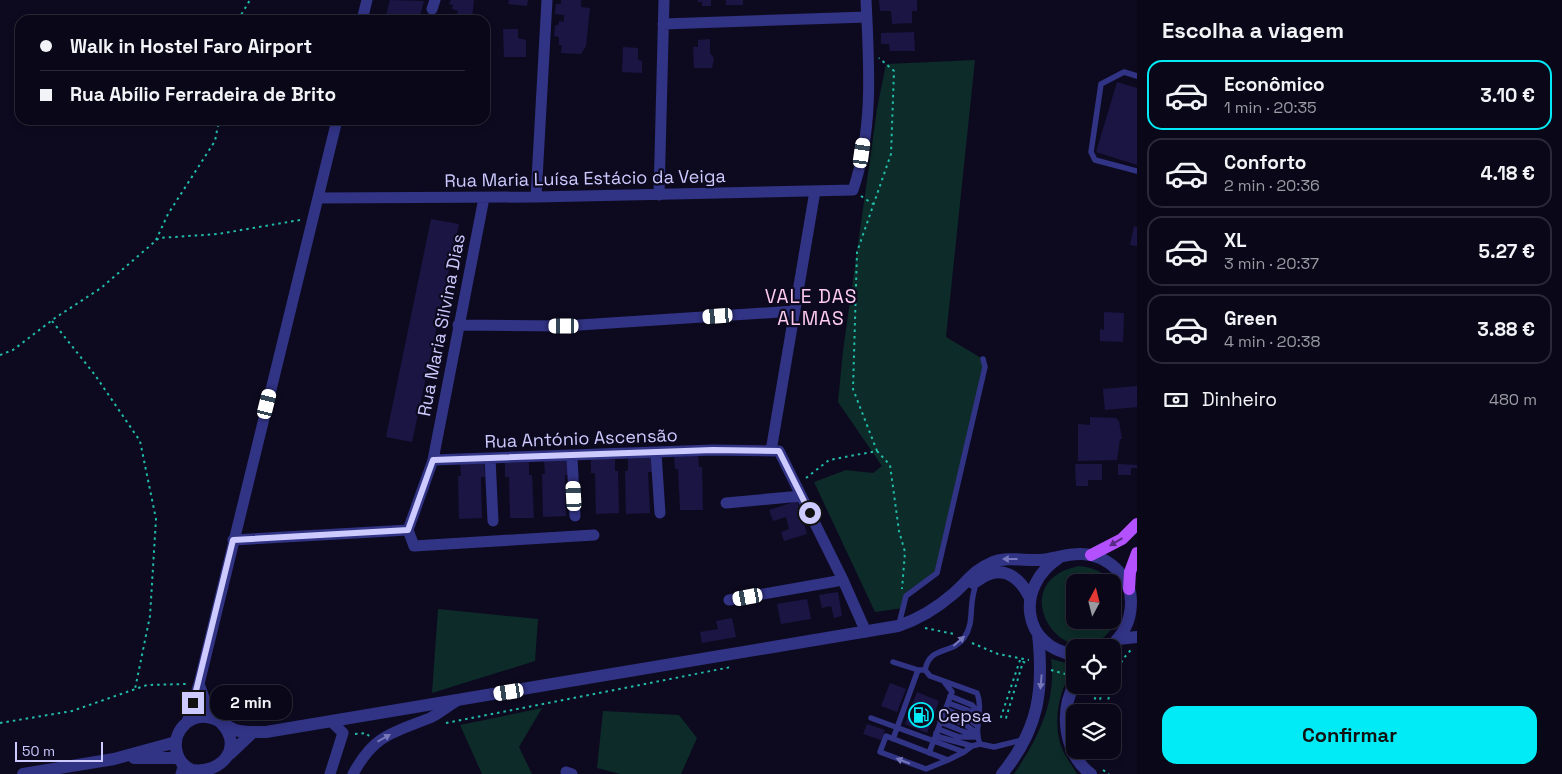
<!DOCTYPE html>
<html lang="pt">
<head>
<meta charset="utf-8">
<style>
  body { margin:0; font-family:"Space Grotesk",sans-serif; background:#181625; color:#f1f3f6; height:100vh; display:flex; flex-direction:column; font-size:19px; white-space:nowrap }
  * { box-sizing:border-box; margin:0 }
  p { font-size:16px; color:#999aa2 }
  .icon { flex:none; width:28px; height:28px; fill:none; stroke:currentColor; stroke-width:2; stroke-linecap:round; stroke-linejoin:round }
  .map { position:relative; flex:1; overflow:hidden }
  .side { display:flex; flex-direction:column; background:#0a0818; width:425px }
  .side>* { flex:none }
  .banner { position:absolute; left:15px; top:15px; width:475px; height:110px; border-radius:15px; box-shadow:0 2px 8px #0003,0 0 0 1px #2a2937; display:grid; align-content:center; height:110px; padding:0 25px; background:#0a0818 }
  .needle { width:32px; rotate:7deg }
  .tools { position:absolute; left:1066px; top:574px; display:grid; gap:10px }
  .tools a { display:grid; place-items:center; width:55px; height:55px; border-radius:10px; background:#0a0818; box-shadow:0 2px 8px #0003,0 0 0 1px #2a2937; font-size:25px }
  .scale { position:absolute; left:15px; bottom:12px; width:88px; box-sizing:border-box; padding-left:5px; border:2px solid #cdcaff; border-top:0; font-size:14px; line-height:18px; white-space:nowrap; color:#cdcaff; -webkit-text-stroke:4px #0d0a20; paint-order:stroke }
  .end { position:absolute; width:22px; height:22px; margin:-11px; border:6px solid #cdcaff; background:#111; box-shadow:0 0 0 2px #111 }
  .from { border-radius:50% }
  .bubble { position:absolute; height:35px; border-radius:15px; background:#0a0818; box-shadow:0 2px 8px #0003,0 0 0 1px #2a2937; font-size:16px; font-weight:800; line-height:35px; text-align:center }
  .car { position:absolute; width:15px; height:30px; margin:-15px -8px; border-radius:6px; box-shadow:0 0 4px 1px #0007; background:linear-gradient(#fff 24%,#345 0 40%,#fff 0 76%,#345 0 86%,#fff 0) }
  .banner b { display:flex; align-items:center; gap:18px; height:48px; font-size:19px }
  .banner b+b { border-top:1px solid #2a2937 }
  .banner i { width:12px; height:12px; background:#f1f3f6 }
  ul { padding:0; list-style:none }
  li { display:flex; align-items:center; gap:15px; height:70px; margin:0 10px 8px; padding:0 15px; border:2px solid #2a2937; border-radius:15px }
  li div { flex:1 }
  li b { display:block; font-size:19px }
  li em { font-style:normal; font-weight:800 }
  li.active { border-color:#00ebf5 }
  li>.icon { width:45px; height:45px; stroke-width:1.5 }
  h2 { padding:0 25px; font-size:22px; line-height:60px }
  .pay { display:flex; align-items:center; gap:12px; height:55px; padding:0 25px; font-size:19px }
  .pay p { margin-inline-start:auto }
  .cta { display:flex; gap:10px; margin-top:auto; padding:10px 25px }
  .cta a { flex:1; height:58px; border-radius:15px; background:#00ebf5; color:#111; font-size:20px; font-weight:800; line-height:58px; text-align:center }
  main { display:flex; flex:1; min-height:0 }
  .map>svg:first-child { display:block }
  .green { fill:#0d2b28 }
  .building { fill:#1b1543 }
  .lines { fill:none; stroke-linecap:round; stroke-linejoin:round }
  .path { stroke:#21bca9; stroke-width:2; stroke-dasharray:2.5 4; stroke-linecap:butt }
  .service { stroke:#313384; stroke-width:5.5 }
  .minor { stroke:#313384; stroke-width:11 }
  .tertiary { stroke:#313384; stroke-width:12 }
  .primary { stroke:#b351ff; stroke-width:12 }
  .oneway { fill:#582a84 }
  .oneway2 { fill:#77b }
  .route { stroke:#cdcaff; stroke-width:6 }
  .labels { text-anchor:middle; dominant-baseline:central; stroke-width:4.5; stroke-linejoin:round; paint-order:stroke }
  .street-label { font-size:18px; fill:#cdcaff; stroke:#0d0a20 }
  .poi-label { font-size:18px; fill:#cdcaff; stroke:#0d0a20; text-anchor:start }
  .neighbourhood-label { font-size:19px; letter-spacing:1px; fill:#ffccf0; stroke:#0d0a20 }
</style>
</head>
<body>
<main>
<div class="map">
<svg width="1137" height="774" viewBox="0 0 1137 774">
  <rect width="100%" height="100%" fill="#0d0a20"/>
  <path class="green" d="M975 60 946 337 983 359 985 367 937 573 906 596 903 608 875 612 814 482 846 470 873 473 882 466 838 402 843 351 877 109 886 64Z
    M1079 566C1093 568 1103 571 1112 582H1075V620H1112L1113 583C1121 597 1123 613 1113 627 1070 687 997 583 1079 566Z
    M438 609 538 619 535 661 432 693Z
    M1051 659 1074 665C1059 692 1051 722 1063 751 1067 759 1073 766 1077 774H1014C1037 740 1057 702 1051 659Z
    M542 708 519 747 532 774H482L460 725Z
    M603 711 679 715 697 738 681 774H620L597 768Z"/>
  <path class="building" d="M390 0 424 1 419 20H394V17L386 15Z
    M451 0H474L472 19 457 14 458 11 452 9 453 5 449 4Z
    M509 0H528L527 6 508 4Z
    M561 0H581V7L590 8 586 46 581 54 561 53 562 45H559V37L554 36 555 26 559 24V21L564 22V15L555 14 556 4H561Z
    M698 0H711V6H702V2H698Z
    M726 0H743V5H726Z
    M879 0H917V11H912V23L892 24 891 11H880Z
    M503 29H518V38L526 40V57H504Z
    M914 32 915 51H890L889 44H881V33Z
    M710 39V53L714 58 712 68H694L693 47H698V40Z
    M623 47 638 48V60L642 61V73L622 72Z
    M1117 82 1137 88V165L1096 152Z
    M431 219 459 224 412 442 386 437Z
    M1134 226 1137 227V246L1130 245Z
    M1104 312 1124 313 1123 342 1100 341V329L1104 330Z
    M1137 386V407L1105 410 1103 389Z
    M1090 417 1116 418 1119 421 1122 439H1120L1117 460 1078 461V424L1090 425Z
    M698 454 699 467H702L703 510H680L678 469H675L674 455Z
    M652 457V472H648L650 513 626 514 625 471H628V458Z
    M615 458V471H618L619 513 596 514 595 473H591V459Z
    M569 460V475H565L566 516 543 517 542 474H545L544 461Z
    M484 462 485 477H481L482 518 459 519 458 476H461L460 463Z
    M529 462V475H532L534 518H510L509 477H505V463Z
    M1075 464H1102V480H1088V486H1076Z
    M1118 464 1137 465V468H1131V475H1118Z
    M797 501 807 534 784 541 781 532 789 529 786 517 773 521 769 510Z
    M838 592 842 616 834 618 831 606 822 608 819 595Z
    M807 599 811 619 781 624 777 604Z
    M732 618 736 637 702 643 700 632 718 629 716 621Z
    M890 683 906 689 897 712 881 706Z
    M917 692 939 701 927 733 905 724Z
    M867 724 885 730 881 740 863 734Z"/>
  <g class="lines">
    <path class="path" d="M238 20 250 0
      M861 196 873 204
      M156 240 168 214 215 141 219 120
      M52 321 95 375 140 441 156 519 150 616 135 689
      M0 355 13 350 55 318 101 288 159 238 218 234 300 220
      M877 451 890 465 899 531 905 552 902 589
      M806 478 829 460 877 451 853 389 857 252 891 154 894 71 879 58
      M925 628 954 634
      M972 643 998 654 1029 660
      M1020 660 1001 717 1006 718 1023 662 1027 663
      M1051 670 1065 674
      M1091 712 1099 685
      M1096 712 1104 687 1112 688
      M1105 712C1111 691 1114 666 1131 650
      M0 723 72 711 147 685 186 684
      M446 723 731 667
      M355 734 366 733 369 736
      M1096 750 1098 762
      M1103 770 1109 774"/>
    <path class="service" d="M1137 76 1124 72 1101 84 1091 152 1095 160 1137 171
      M899 624 906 596 937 573 985 367 983 359
      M893 662 918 670H925L930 676 977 693C984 709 973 728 980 744L994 747 1022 740
      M925 670C930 645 952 655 964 638 976 621 967 604 977 582
      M950 696 972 705 979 713
      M948 703 970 711 978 720
      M945 709 967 718 978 726
      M943 716 964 724 977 733
      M871 718 964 752 972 746 980 744
      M940 722 975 736
      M938 729 959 737H977
      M936 733 939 737 972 746
      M893 739 918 670
      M929 753 952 692 945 683
      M948 760 926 769 880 752 886 736 948 760 964 752"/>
    <path class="minor" d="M432 9 435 0
      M362 20 367 0
      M663 24 867 17
      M659 195 664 0
      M536 197 547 0
      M318 198 536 197 853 190C874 129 869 64 866 0
      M458 325 564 326 795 311
      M771 451 815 191
      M656 453 660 513
      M572 457 575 516
      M490 458 493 521
      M433 460 484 198
      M726 503 801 496
      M408 530 414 546 594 535
      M233 540 408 530 433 460 713 450 779 451 843 580 866 632
      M729 600 843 580
      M199 684 211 717
      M187 722 199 684 337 120
      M566 772 572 774
      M181 774 184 764
      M330 774 343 733 331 721
      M353 774C374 735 392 733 430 718 439 714 448 706 457 701"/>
    <path class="tertiary" d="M1059 558C1015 586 1021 647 1075 655
      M973 583C978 581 982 577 987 575 1007 566 1022 581 1030 598
      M1118 639 1137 637
      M1075 683C1059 712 1064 754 1091 774
      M221 723C244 746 223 774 192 770 185 767 179 761 177 753 171 732 190 712 211 718 220 720 227 727 235 730 244 733 256 732 266 732L898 626C919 619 937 608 953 594 966 583 975 569 991 563 1007 556 1024 561 1040 560 1054 559 1068 553 1082 554 1107 555 1131 576 1131 602 1131 622 1123 635 1109 648
      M230 754 253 732
      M134 758H179
      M23 774 114 759 176 742
      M1002 774C1039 729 1044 690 1038 634"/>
    <path class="primary" d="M1091 555 1122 539 1137 524
      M1129 589 1130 572 1137 553"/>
  </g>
  <defs><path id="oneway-solid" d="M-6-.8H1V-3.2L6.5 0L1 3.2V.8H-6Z" transform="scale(1.25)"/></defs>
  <use class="oneway" href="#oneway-solid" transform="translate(1116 542) rotate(149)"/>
  <g class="oneway2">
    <use href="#oneway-solid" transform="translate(1010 559) rotate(-180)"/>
    <use href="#oneway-solid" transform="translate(959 641) rotate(-41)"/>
    <use href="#oneway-solid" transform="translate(1041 682) rotate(95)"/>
    <use href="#oneway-solid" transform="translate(384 738) rotate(-29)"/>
    <use href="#oneway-solid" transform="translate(903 761) rotate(-159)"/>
  </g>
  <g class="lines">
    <path class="route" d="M193 703 233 540 408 530 433 460 713 450 779 451 810 513"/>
  </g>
  <defs>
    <symbol id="fuel-ring" viewBox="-11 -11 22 22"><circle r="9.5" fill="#0d0a20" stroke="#00ebf5" stroke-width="1.5"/><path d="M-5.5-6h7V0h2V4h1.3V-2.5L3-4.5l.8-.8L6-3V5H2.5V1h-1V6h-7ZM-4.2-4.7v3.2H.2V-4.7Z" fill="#00ebf5"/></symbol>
  </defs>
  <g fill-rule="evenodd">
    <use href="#fuel-ring" x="907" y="701" width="28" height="28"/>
  </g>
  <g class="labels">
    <g class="street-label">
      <text transform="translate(585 178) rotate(-1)">Rua Maria Luísa Estácio da Veiga</text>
      <text transform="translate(441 325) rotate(-79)">Rua Maria Silvina Dias</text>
      <text transform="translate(581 438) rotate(-2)">Rua António Ascensão</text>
    </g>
    <g class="poi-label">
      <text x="938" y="715">Cepsa</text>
    </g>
    <g class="neighbourhood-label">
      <text x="811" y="296">VALE DAS<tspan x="811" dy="22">ALMAS</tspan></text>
    </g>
  </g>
</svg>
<div class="tools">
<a><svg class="needle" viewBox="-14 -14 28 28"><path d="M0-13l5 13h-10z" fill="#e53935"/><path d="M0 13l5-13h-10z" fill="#999aa2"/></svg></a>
<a><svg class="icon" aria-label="locate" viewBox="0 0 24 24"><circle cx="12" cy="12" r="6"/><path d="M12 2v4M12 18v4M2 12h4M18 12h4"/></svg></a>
<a><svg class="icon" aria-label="layers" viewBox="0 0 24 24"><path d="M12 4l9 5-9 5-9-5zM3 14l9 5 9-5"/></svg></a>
</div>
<div class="scale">50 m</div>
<i class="end from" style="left:810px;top:513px"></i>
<i class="end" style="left:193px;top:703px"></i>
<div class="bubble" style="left:210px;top:685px;width:82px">2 min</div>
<i class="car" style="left:862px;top:153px;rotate:8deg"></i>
<i class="car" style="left:718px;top:316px;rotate:266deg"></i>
<i class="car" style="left:564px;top:326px;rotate:270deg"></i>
<i class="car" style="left:267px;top:404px;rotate:14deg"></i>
<i class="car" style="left:574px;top:496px;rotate:357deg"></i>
<i class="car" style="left:748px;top:597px;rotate:260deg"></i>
<i class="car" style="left:509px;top:692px;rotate:261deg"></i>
<div class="banner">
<b><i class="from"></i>Walk in Hostel Faro Airport</b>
<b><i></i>Rua Abílio Ferradeira de Brito</b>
</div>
</div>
<section class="side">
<h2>Escolha a viagem</h2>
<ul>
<li class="active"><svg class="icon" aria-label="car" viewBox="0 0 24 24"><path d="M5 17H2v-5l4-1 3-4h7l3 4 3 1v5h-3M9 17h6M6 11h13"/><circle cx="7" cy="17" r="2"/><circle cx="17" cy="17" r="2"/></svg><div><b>Econômico</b><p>1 min · 20:35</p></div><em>3.10 €</em></li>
<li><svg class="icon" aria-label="car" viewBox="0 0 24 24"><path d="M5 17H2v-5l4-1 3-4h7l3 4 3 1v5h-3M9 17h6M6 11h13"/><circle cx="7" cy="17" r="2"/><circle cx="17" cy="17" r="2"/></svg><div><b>Conforto</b><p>2 min · 20:36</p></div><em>4.18 €</em></li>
<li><svg class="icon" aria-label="car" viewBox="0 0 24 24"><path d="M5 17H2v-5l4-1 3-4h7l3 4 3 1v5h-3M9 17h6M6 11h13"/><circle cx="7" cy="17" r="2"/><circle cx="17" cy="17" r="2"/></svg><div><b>XL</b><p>3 min · 20:37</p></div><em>5.27 €</em></li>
<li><svg class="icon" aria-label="car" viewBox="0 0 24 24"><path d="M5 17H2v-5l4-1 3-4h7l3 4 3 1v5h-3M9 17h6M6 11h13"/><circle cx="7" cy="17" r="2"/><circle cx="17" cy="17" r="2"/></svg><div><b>Green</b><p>4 min · 20:38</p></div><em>3.88 €</em></li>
</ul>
<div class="pay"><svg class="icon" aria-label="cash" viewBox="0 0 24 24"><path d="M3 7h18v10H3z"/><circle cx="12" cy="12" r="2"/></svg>Dinheiro<p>480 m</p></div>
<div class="cta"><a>Confirmar</a></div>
</section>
</main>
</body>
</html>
